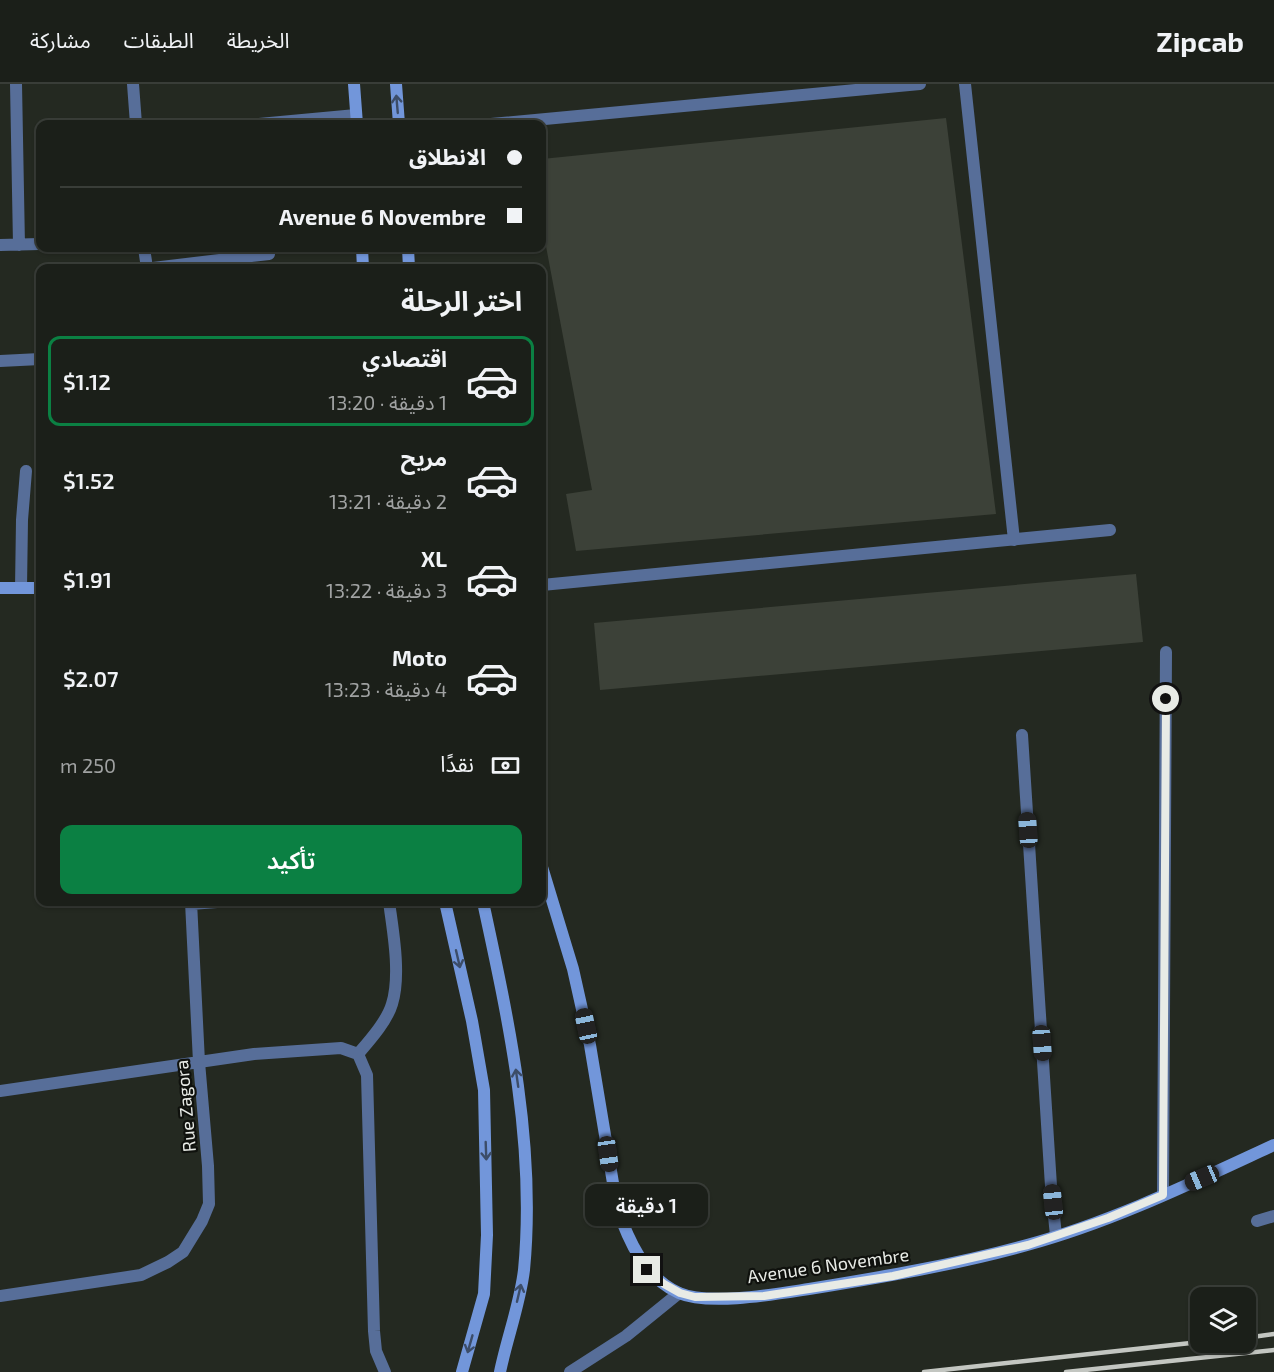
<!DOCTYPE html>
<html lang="ar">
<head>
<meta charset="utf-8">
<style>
  body { margin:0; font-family:"Exo 2","Noto Sans Arabic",sans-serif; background:#242722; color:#f1f3f6; direction:rtl; height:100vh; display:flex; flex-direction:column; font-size:22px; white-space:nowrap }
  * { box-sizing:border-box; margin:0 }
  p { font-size:20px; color:#a0a2a2 }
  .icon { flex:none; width:33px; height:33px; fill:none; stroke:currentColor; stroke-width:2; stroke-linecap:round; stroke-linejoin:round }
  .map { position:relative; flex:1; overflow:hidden; direction:ltr }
  .sheet { position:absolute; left:36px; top:180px; width:510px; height:642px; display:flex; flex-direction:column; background:#1b1f19; border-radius:12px; box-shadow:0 2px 4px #0004,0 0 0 2px #393d38; direction:rtl }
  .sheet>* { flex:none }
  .guide { position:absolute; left:36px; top:36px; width:510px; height:132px; border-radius:12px; box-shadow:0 2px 4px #0004,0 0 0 2px #393d38; direction:rtl; display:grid; align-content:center; height:132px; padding:0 24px; background:#1b1f19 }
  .fabs { position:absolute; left:1190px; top:1203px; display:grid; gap:12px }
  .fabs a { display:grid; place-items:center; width:66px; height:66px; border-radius:12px; background:#1b1f19; box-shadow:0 2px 4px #0004,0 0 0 2px #393d38; font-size:30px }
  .end { position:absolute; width:27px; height:27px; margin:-14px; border:8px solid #e8ebe6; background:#111; box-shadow:0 0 0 3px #111 }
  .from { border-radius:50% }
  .bubble { position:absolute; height:42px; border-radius:12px; background:#1b1f19; box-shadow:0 2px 4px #0004,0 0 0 2px #393d38; font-size:20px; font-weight:600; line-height:42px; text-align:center; direction:rtl }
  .car { position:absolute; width:18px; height:36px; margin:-18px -9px; border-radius:8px; box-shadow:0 0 4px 2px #0007; background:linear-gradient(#222 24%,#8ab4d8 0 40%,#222 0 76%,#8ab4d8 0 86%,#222 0) }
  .guide b { display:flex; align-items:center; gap:21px; height:57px; font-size:22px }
  .guide b+b { border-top:2px solid #393d38 }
  .guide i { width:15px; height:15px; background:#f1f3f6 }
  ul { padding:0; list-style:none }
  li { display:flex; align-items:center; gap:18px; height:90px; margin:0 12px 9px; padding:0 12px; border:3px solid transparent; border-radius:12px }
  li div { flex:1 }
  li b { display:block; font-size:22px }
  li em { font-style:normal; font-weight:600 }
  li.current { border-color:#0b8043 }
  li>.icon { width:54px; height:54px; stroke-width:1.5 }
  h2 { padding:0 24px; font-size:27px; line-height:72px }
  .pay { display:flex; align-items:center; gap:15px; height:66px; padding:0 24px; font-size:22px }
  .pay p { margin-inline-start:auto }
  .cta { display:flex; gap:12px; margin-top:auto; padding:12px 24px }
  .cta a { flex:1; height:69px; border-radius:12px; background:#0b8043; color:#fff; font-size:24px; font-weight:600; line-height:69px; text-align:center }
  header { display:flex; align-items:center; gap:36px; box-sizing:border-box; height:84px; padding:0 30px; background:#1b1f19; border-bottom:2px solid #393d38 }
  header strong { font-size:28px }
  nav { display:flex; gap:33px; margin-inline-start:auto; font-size:21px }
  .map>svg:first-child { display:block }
  .building { fill:#3c4138 }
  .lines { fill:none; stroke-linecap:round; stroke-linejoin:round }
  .lane { stroke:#576e99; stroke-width:12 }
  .street { stroke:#576e99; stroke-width:12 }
  .secondary { stroke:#7296da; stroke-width:12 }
  .rail { stroke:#c3c6c1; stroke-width:4.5 }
  .oneway { stroke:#3c4d69 }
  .route { stroke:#e8ebe6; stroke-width:8 }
  .labels { text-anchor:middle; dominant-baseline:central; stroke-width:4.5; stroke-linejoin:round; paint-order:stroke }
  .street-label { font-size:18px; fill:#e8ebe6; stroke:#0f110d }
</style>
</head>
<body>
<header>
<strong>Zipcab</strong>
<nav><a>الخريطة</a><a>الطبقات</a><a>مشاركة</a></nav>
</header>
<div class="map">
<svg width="1274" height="1288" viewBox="0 0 1274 1288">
  <rect width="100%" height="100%" fill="#242921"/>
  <path class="building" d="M946 34 996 430 576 467 566 410 592 406 542 141V75Z
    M1136 490 1143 558 600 606 594 539Z"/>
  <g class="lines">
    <path class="lane" d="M965 0 1014 456
      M491 40 920 0
      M542 501 1110 446
      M1022 651 1051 1102 1056 1152
      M1163 1111 1166 568"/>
    <path class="street" d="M16 0 19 161
      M133 0 136 40
      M259 40 356 31
      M0 161 40 160
      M144 164 147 184
      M153 184 269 170
      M0 277 40 275
      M21 504 22 436 26 387
      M191 820 217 818
      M358 970C370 956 387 937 392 920 401 891 393 847 389 818
      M0 1007 254 970 341 964 358 970 367 991 374 1247 376 1267 385 1288
      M1257 1137 1274 1132
      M0 1212 141 1191 168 1178 183 1168 202 1137 209 1120 208 1082 199 978 191 818
      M570 1288 626 1252 679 1209"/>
    <path class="secondary" d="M354 0 357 40
      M396 0 399 40
      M362 164 363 184
      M408 164 409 184
      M0 504H40
      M542 783 573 885 590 961 617 1123C628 1156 645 1194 679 1209 709 1222 776 1210 809 1205 882 1193 955 1181 1027 1161 1112 1138 1194 1098 1274 1061
      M445 818 472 937 484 1006 487 1151 484 1210 462 1288
      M483 818C509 938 536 1062 524 1186 520 1220 507 1254 500 1288"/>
    <path class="rail" d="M1245 1254 1274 1250
      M924 1288 1200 1258
      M1066 1288 1274 1266"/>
  </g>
  <defs><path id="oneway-shaft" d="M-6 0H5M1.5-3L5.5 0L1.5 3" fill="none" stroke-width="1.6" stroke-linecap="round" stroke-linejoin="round" transform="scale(1.5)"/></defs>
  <g class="oneway">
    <use href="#oneway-shaft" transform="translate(397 20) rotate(-95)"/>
    <use href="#oneway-shaft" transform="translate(458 875) rotate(77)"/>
    <use href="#oneway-shaft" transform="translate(517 994) rotate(-98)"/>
    <use href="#oneway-shaft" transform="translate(486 1067) rotate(88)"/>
    <use href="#oneway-shaft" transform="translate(519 1209) rotate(-77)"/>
    <use href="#oneway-shaft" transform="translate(470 1260) rotate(106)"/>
  </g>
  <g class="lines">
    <path class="route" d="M647 1186 664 1200 680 1209 695 1213 764 1212 893 1192 1028 1161 1108 1134 1163 1111 1166 615"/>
  </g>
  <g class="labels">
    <g class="street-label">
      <text transform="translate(185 1022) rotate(-95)">Rue Zagora</text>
      <text transform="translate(828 1181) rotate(-8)">Avenue 6 Novembre</text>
    </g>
  </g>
</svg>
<div class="fabs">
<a><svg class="icon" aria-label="layers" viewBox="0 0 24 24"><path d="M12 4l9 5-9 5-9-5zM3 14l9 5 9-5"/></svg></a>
</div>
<i class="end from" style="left:1166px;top:615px"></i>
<i class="end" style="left:647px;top:1186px"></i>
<div class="bubble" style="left:585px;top:1100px;width:123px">1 دقيقة</div>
<i class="car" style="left:1028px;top:746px;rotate:356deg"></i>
<i class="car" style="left:586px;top:942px;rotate:348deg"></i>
<i class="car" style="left:1042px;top:959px;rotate:176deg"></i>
<i class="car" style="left:608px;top:1070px;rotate:172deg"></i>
<i class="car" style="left:1202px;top:1094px;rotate:247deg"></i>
<i class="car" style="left:1053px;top:1118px;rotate:354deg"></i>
<div class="guide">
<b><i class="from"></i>الانطلاق</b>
<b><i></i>Avenue 6 Novembre</b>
</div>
<section class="sheet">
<h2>اختر الرحلة</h2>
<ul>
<li class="current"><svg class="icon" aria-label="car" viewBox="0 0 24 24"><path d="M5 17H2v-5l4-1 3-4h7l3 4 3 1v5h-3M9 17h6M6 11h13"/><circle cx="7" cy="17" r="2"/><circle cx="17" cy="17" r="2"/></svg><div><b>اقتصادي</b><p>1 دقيقة · 13:20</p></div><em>$1.12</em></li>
<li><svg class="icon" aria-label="car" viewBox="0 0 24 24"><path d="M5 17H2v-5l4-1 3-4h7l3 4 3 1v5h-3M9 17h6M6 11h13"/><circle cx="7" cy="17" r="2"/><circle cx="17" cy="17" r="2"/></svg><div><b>مريح</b><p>2 دقيقة · 13:21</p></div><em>$1.52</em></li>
<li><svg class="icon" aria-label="car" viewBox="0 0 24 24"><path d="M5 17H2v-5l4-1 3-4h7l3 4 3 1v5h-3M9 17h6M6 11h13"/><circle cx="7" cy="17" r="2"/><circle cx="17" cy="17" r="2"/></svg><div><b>XL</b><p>3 دقيقة · 13:22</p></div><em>$1.91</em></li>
<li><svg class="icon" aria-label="car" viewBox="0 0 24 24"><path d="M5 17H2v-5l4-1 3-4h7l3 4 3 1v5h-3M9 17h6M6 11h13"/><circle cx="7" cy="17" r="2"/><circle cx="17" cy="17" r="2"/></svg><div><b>Moto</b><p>4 دقيقة · 13:23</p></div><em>$2.07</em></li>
</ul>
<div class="pay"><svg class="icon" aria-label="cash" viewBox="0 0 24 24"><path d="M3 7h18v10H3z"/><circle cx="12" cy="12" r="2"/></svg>نقدًا<p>250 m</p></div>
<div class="cta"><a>تأكيد</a></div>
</section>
</div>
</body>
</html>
